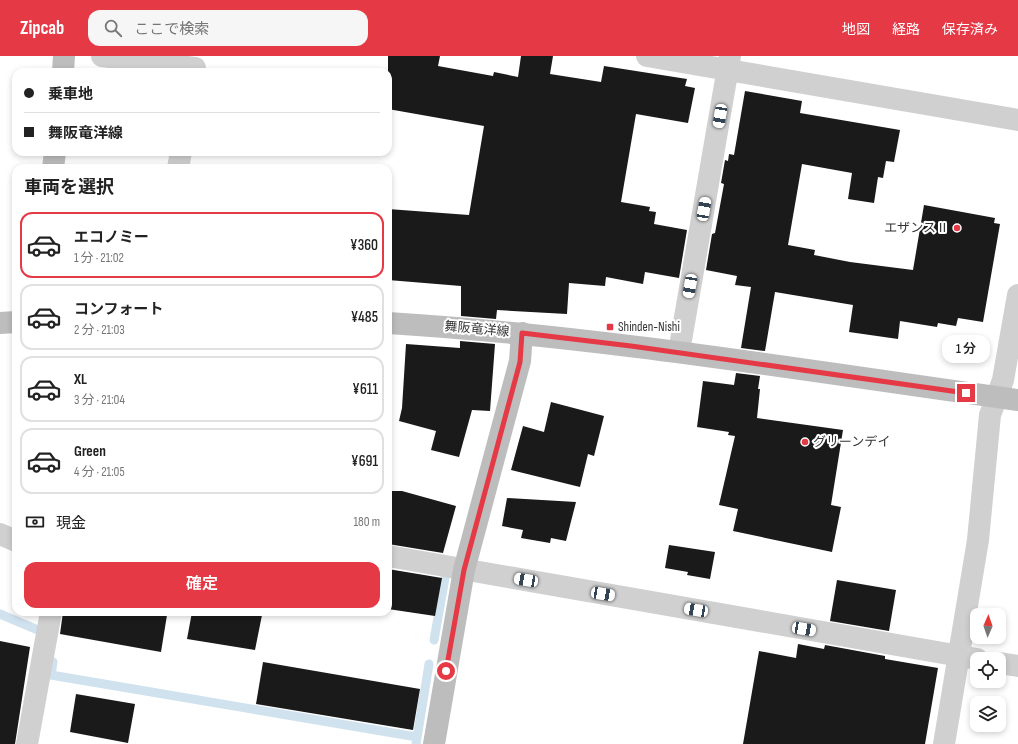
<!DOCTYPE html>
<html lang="ja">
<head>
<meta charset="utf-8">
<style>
  body { margin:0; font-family:"Sofia Sans Condensed","Noto Sans JP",sans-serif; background:#f6f6f6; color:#222; height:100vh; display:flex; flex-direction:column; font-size:15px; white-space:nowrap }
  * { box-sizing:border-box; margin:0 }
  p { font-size:13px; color:#767676 }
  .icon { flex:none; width:22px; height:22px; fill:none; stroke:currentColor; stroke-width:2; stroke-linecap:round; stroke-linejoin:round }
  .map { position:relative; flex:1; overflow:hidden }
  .side { position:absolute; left:12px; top:108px; width:380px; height:452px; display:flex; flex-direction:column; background:#fff; border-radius:12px; box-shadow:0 2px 6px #0003 }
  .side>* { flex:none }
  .banner { position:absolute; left:12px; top:12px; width:380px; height:88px; border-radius:12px; box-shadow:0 2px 6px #0003; display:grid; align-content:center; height:88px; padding:0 12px; background:#fff }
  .needle { width:26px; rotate:2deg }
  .buttons { position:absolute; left:970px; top:552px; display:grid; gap:8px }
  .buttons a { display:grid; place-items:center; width:36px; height:36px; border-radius:8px; background:#fff; box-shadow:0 2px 6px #0003; font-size:20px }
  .end { position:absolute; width:18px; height:18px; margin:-9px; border:5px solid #e63946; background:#fff; box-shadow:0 0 0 2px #fff }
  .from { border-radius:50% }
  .bubble { position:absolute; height:28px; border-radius:12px; background:#fff; box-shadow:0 2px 6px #0003; font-size:13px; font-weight:600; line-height:28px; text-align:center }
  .car { position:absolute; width:12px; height:24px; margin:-12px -6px; border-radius:5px; box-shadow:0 0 3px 1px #0007; background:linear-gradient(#fff 24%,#345 0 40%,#fff 0 76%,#345 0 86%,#fff 0) }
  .banner b { display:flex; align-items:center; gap:14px; height:38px; font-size:15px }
  .banner b+b { border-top:1px solid #e0e0e0 }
  .banner i { width:10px; height:10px; background:#222 }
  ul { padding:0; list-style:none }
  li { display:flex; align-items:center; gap:12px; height:66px; margin:0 8px 6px; padding:0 4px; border:2px solid #e0e0e0; border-radius:12px }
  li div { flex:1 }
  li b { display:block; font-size:15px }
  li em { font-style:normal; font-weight:600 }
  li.on { border-color:#e63946 }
  li>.icon { width:36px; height:36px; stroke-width:1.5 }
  h2 { padding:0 12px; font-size:18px; line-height:48px }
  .pay { display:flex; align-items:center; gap:10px; height:44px; padding:0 12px; font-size:15px }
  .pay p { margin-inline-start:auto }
  .primary-button { display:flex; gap:8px; margin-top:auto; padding:8px 12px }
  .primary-button a { flex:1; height:46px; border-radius:12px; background:#e63946; color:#fff; font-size:16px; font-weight:600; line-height:46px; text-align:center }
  header { display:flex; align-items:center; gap:24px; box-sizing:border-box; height:56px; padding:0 20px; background:#e63946; color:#fff }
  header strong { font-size:19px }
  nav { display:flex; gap:22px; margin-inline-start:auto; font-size:14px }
  .search { width:280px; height:36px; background:#f6f6f6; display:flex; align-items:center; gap:10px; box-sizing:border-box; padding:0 14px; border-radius:12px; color:#767676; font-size:15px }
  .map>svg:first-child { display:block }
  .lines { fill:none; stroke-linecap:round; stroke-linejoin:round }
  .stream { stroke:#cfe2ee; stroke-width:9 }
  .building { fill:#1a1a1a }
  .street { stroke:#d0d0d0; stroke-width:22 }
  .secondary { stroke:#bdbdbd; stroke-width:22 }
  .route { stroke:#e63946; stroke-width:5 }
  .poi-dot { fill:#e63946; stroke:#fff; stroke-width:1.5 }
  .labels { text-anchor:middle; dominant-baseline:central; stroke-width:4; stroke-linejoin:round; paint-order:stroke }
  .poi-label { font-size:13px; fill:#333; stroke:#fff; text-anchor:start }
  .street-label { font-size:13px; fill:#333; stroke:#fff }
</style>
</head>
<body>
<header>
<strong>Zipcab</strong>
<div class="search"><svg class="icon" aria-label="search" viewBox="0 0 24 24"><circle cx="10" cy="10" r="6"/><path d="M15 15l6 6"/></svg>ここで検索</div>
<nav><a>地図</a><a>経路</a><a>保存済み</a></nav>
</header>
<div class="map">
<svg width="1018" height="688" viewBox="0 0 1018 688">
  <rect width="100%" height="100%" fill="#fff"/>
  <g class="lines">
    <path class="stream" d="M0 558 38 574
      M434 584 445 522
      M53 606 51 619 417 681
      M416 688 429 608"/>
  </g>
  <path class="building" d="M388 0H440L438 10 493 20 494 16 518 21 521 0H553L550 18 601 26 604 10 687 23 685 30 695 32 688 67 636 58 621 146 650 151 649 155 656 156 654 168 687 174 679 222 645 216 643 228 606 221 605 230 569 227 567 258 497 254 496 263 461 260V230L388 224V153L469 159 484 70 388 53Z
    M745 35 802 45 800 57 900 74 894 106 886 105 883 122 878 121 874 147 848 143 852 117 802 108 788 189 815 194 814 199 850 206 913 214 924 149 995 162 994 167 1000 168 983 266 958 262 956 270 938 267 937 271 900 265 898 283 849 276 853 249 775 236 765 295 741 292 751 231 735 229 737 220 706 214 712 178 715 177 724 128 721 127 725 104 728 105 729 98 734 99Z
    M460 285 495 288 490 355 472 354 459 401 431 394 436 375 399 365 402 352 406 288 460 292Z
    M736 317 760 320 758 333H760L757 362 843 374 831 449 841 451 832 496 733 475 738 453 719 449 735 380 728 379 729 376 697 371 703 325 734 329Z
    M551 346 604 360 594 400 588 398 580 431 511 414 523 370 544 376Z
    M388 435H402L456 450 443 497 388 488Z
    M507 442 576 446 566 485 551 482 550 487 521 482 523 474 502 470Z
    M669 489 715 496 710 523 687 519 688 516 665 512Z
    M388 513 442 522 435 560 388 553Z
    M837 524 896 534 889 575 830 565Z
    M63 556H151L167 559 161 596 60 578Z
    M192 556H247L262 559 255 594 187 583Z
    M0 585 30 591 15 688H0Z
    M798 588 824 593 825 589 885 600V603L938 612 925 688H743L759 595 796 602Z
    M263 606 420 633 413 674 256 648Z
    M76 638 135 648 128 687 70 676Z"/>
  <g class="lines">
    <path class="street" d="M102 0 195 12
      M647 0 1018 64
      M178 112 181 96
      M679 296 730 0
      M0 478 16 485
      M388 500 977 603
      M999 607 1018 610
      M27 688 51 556
      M944 688 978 484 990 359 1003 324 1018 239"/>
    <path class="secondary" d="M63 16 64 0
      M53 112 55 96
      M0 267 16 266
      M388 267C599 280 808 315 1018 344
      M434 688 464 514 520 305 522 277"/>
  </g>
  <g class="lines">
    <path class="route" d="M446 615 464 514 520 306 522 277 631 290 966 337"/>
  </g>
  <g class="poi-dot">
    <circle cx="957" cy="172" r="4"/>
    <rect x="606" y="267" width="8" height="8" rx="2"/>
    <circle cx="805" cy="386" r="4"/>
  </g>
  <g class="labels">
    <g class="poi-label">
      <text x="949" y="172" text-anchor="end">エザンスⅡ</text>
      <text x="618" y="271">Shinden-Nishi</text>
      <text x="813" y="386">グリーンデイ</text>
    </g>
    <g class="street-label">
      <text transform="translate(477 273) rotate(5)">舞阪竜洋線</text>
    </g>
  </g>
</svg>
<div class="buttons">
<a><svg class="needle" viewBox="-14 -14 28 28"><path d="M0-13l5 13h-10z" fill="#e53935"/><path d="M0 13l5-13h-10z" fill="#767676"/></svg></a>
<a><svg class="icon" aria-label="locate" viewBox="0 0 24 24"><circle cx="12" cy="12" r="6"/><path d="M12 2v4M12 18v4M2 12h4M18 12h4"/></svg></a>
<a><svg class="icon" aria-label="layers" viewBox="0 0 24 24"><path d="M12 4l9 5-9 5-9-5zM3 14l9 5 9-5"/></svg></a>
</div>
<i class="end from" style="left:446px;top:615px"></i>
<i class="end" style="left:966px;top:337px"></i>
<div class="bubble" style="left:942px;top:279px;width:48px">1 分</div>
<i class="car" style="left:720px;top:60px;rotate:190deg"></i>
<i class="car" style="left:704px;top:153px;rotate:10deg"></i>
<i class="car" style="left:690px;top:230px;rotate:190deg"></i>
<i class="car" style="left:526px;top:524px;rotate:280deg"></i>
<i class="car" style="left:603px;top:538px;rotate:100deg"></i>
<i class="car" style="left:696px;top:554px;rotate:280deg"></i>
<i class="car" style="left:804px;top:573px;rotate:100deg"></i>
<div class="banner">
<b><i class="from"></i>乗車地</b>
<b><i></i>舞阪竜洋線</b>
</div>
<section class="side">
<h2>車両を選択</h2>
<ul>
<li class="on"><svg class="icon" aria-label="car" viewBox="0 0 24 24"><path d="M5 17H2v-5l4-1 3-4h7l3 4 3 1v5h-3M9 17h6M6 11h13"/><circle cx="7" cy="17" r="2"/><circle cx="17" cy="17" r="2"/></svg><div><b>エコノミー</b><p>1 分 · 21:02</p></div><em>¥360</em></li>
<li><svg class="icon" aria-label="car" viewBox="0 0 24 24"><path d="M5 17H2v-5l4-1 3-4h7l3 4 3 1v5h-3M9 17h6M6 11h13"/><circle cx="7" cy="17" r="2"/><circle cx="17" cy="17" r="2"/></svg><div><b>コンフォート</b><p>2 分 · 21:03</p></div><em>¥485</em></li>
<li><svg class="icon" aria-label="car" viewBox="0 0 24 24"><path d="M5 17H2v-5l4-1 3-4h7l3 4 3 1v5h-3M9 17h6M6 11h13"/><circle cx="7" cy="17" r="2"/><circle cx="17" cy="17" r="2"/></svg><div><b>XL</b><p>3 分 · 21:04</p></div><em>¥611</em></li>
<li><svg class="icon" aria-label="car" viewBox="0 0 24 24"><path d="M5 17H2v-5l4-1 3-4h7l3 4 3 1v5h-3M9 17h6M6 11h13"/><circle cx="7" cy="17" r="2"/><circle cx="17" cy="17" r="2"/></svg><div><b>Green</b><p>4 分 · 21:05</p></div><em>¥691</em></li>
</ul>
<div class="pay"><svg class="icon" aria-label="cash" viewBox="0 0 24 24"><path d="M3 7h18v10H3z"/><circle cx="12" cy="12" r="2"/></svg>現金<p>180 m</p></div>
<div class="primary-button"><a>確定</a></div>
</section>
</div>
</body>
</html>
